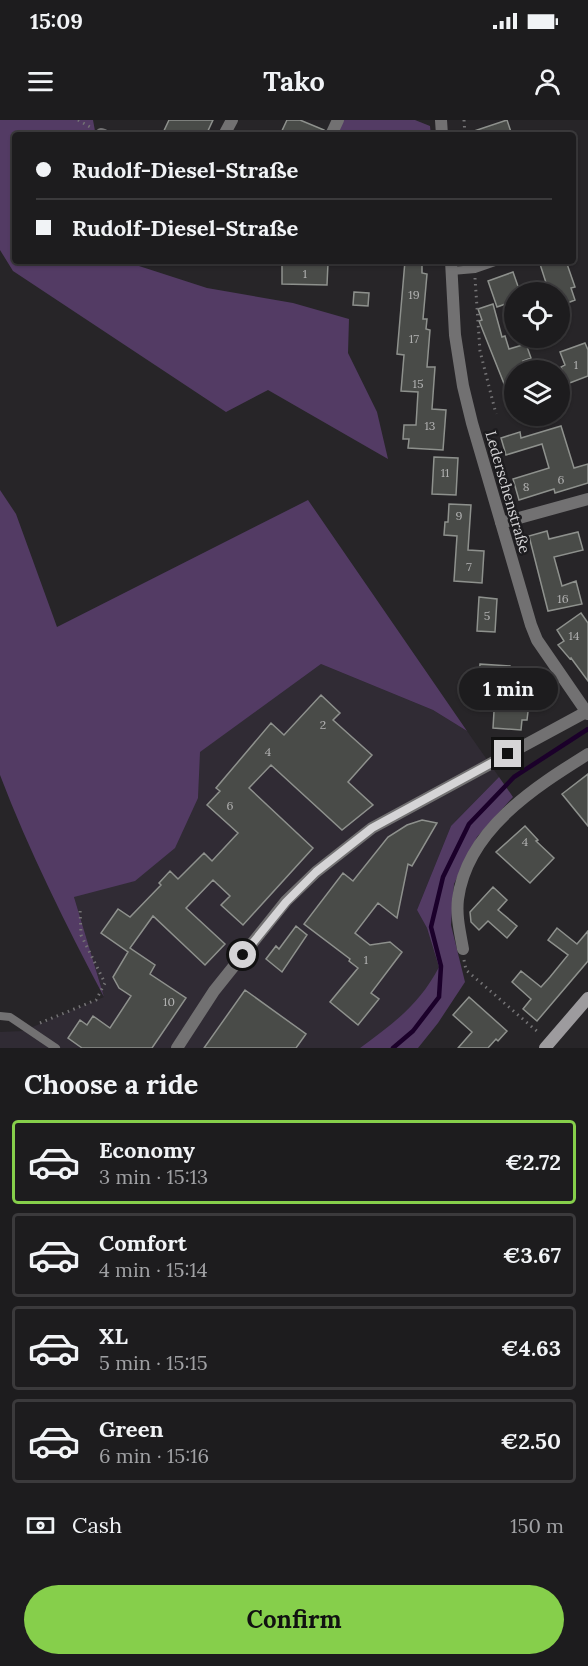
<!DOCTYPE html>
<html lang="en">
<head>
<meta charset="utf-8">
<style>
  body { margin:0; font-family:Lora,serif; background:#2a292b; color:#f1f3f6; height:100vh; display:flex; flex-direction:column; font-size:22px; white-space:nowrap }
  * { box-sizing:border-box; margin:0 }
  p { font-size:20px; color:#a0a1a4 }
  .icon { flex:none; width:33px; height:33px; fill:none; stroke:currentColor; stroke-width:2; stroke-linecap:round; stroke-linejoin:round }
  .map { position:relative; height:928px; overflow:hidden }
  .details { display:flex; flex-direction:column; background:#1d1c1e; flex:1 }
  .details>* { flex:none }
  .top-card { position:absolute; left:12px; top:12px; width:564px; height:132px; border-radius:6px; box-shadow:0 2px 4px #0004,0 0 0 2px #3b3a3c; display:grid; align-content:center; height:132px; padding:0 24px; background:#1d1c1e }
  .controls { position:absolute; left:504px; top:162px; display:grid; gap:12px }
  .controls a { display:grid; place-items:center; width:66px; height:66px; border-radius:50%; background:#1d1c1e; box-shadow:0 2px 4px #0004,0 0 0 2px #3b3a3c; font-size:30px }
  .end { position:absolute; width:27px; height:27px; margin:-14px; border:8px solid #d5d4d6; background:#111; box-shadow:0 0 0 3px #111 }
  .from { border-radius:50% }
  .bubble { position:absolute; height:42px; border-radius:21px; background:#1d1c1e; box-shadow:0 2px 4px #0004,0 0 0 2px #3b3a3c; font-size:20px; font-weight:800; line-height:42px; text-align:center }
  .top-card b { display:flex; align-items:center; gap:21px; height:57px; font-size:22px }
  .top-card b+b { border-top:2px solid #3b3a3c }
  .top-card i { width:15px; height:15px; background:#f1f3f6 }
  ul { padding:0; list-style:none }
  li { display:flex; align-items:center; gap:18px; height:84px; margin:0 12px 9px; padding:0 12px; border:3px solid #3b3a3c; border-radius:6px }
  li div { flex:1 }
  li b { display:block; font-size:22px }
  li em { font-style:normal; font-weight:800 }
  li.on { border-color:#86cf4b }
  li>.icon { width:54px; height:54px; stroke-width:1.5 }
  h2 { padding:0 24px; font-size:27px; line-height:72px }
  .pay { display:flex; align-items:center; gap:15px; height:66px; padding:0 24px; font-size:22px }
  .pay p { margin-inline-start:auto }
  .primary-button { display:flex; gap:12px; margin-top:auto; padding:12px 24px }
  .primary-button a { flex:1; height:69px; border-radius:36px; background:#86cf4b; color:#111; font-size:24px; font-weight:800; line-height:69px; text-align:center }
  .status { display:flex; justify-content:space-between; align-items:center; height:42px; padding:0 30px; background:#1d1c1e; direction:ltr }
  .status svg { height:16px; fill:currentColor }
  header { display:flex; justify-content:space-between; align-items:center; height:78px; padding:0 24px; background:#1d1c1e; font-size:27px; font-weight:800 }
  .map>svg:first-child { display:block }
  .built { fill:#302b34 }
  .green { fill:#533b64 }
  .lines { fill:none; stroke-linecap:round; stroke-linejoin:round }
  .stream { stroke:#1b002a; stroke-width:4.5 }
  .building { fill:#494b48; stroke:#8e918d; stroke-width:1.5 }
  .path { stroke:#747375; stroke-width:3; stroke-dasharray:1.5 4.5; stroke-linecap:butt }
  .lane { stroke:#727172; stroke-width:8 }
  .street { stroke:#727172; stroke-width:12 }
  .secondary { stroke:#9d9b9e; stroke-width:12 }
  .route { stroke:#d5d4d6; stroke-width:8 }
  .labels { text-anchor:middle; dominant-baseline:central; stroke-width:5; stroke-linejoin:round; paint-order:stroke }
  .number-label { font-size:12px; fill:#b2b2b2 }
  .street-label { font-size:15px; fill:#d5d4d6; stroke:#1d1c1f }
</style>
</head>
<body>
<div class="status"><b>15:09</b><svg viewBox="0 0 49 12"><path d="M0 12V9h3v3zM5 12V6h3v6zM10 12V3h3v9zM15 12V0h3v12zM26 1h20v11H26zM47 4h2v5h-2z"/></svg></div>
<header><svg class="icon" aria-label="menu" viewBox="0 0 24 24"><path d="M4 6h16M4 12h16M4 18h16"/></svg>Tako<svg class="icon" aria-label="person" viewBox="0 0 24 24"><circle cx="12" cy="8" r="4"/><path d="M4 21q1-7 8-7t8 7"/></svg></header>
<div class="map">
<svg width="588" height="928" viewBox="0 0 588 928">
  <rect width="100%" height="100%" fill="#272528"/>
  <path class="built" d="M321 544 433 590 467 611 499 657 451 706 417 790 427 808 439 847 428 869 404 896 360 928H0V912L23 911 104 877 74 777 198 678 199 632Z"/>
  <path class="green" d="M0 0H93L95 11 91 15H15V141H132L139 146 207 168 293 183 349 199 348 233 377 292 388 339 268 270 226 292 13 151 0 130Z
    M342 0H415L430 6 431 15H334Z
    M0 370 16 394 57 507 308 380 467 611 433 590 321 544 200 632 198 678 175 728 135 761 74 777 104 877C66 805 29 731 0 655Z
    M499 657 513 677 477 717 454 764 451 805 465 862 438 903 418 928H360C394 903 419 885 439 847L427 808 417 790 451 706Z"/>
  <g class="lines">
    <path class="stream" d="M393 928 413 911 439 877 441 846 431 807 443 757 469 704 514 657 588 609"/>
  </g>
  <path class="building" d="M169 0H213L206 15H162Z
    M287 0H300L324 10 323 15H280Z
    M507 0 512 15H468V13Z
    M282 141 328 143 327 165 282 164Z
    M405 141H422V153L427 154 423 199H427L426 209 430 210 427 247H435L432 289 446 290 443 330 408 328 409 319H403L404 305H416L418 272 401 271 404 235 397 234Z
    M539 141H566L575 167 571 168 575 180 560 186V172H549Z
    M513 152 520 172H514V181L497 187 488 161Z
    M354 172 369 173 368 186 353 185Z
    M493 184 502 217 505 216 509 229 526 224 531 238 523 241 526 250H514V263L505 266 479 201 482 200 478 189Z
    M585 223 588 230V256L567 264 561 247 565 245 560 232Z
    M561 306 574 348 588 344V363L555 373 554 369 519 380 513 359 549 348 542 324 506 335 501 318 520 312 521 318Z
    M434 337 458 338 456 375 432 374Z
    M449 384 471 385 468 430 484 431 482 463 454 461 457 416 444 415 445 402H448Z
    M547 411 549 419 578 412 583 430 554 437 562 466 576 461 582 484 548 491 529 416Z
    M479 477 497 479 495 512 477 511Z
    M581 493 588 503V561L571 538 570 539 558 525 564 521 557 510Z
    M480 544 510 546 508 582 529 583 527 600H522L521 610 493 608 496 558 479 557Z
    M321 575 340 593 333 600 372 635 348 662 373 685 342 710 271 645 249 668 313 728 243 805 221 785 230 776 213 760 186 788 225 824 205 845 153 796 130 828 155 845 150 854 186 878 152 928H82L68 918 80 900 87 905 93 896 110 908 131 876 119 868 113 857 128 832 101 813 118 789 130 797 161 765 159 763 170 751 178 759 204 733 212 741 238 713 207 685 220 671 216 668 271 603 284 615Z
    M588 654V706L562 674Z
    M422 700 437 703 412 746 408 744 397 798 378 783 355 813 370 825 390 822 402 832 371 873 379 879 358 905 330 882 358 848 349 841 350 839 304 804 343 753 353 761 388 717 407 705Z
    M525 706 538 720 536 721 554 738 530 763 496 732Z
    M493 767 507 780 498 790 517 806 507 818 488 801 479 810 471 802 470 792Z
    M296 806 307 815 282 852 266 839 276 826 279 829Z
    M557 808 577 824 588 811V841L537 901 523 889 531 879 512 862 521 851 541 867 550 857 568 835 548 820Z
    M245 870 306 914 296 928H204Z
    M469 877 507 911 498 921 496 919 488 928H458L472 912 453 895Z"/>
  <g class="lines">
    <path class="path" d="M78 0 90 7
      M464 0 465 15
      M475 158 480 231 496 294
      M464 840 466 850 539 913
      M40 903 96 880 105 863 81 815 80 788"/>
    <path class="lane" d="M452 151 475 149 498 141
      M0 896 10 897 56 928"/>
    <path class="street" d="M441 0 442 15
      M101 14 104 15
      M224 15 232 0
      M331 15 338 0
      M451 141 455 215 463 266 472 303 531 505 537 520 588 594
      M501 403 588 379
      M463 829C460 812 456 796 458 779 467 710 535 667 588 634
      M177 928 214 871 286 781 316 752 372 708 586 592"/>
    <path class="secondary" d="M545 928 588 878"/>
  </g>
  <g class="lines">
    <path class="route" d="M243 835 286 782 316 752 372 708 508 634"/>
  </g>
  <g class="labels">
    <g class="number-label">
      <text x="305" y="153">1</text>
      <text x="414" y="174">19</text>
      <text x="414" y="218">17</text>
      <text x="576" y="244">1</text>
      <text x="418" y="263">15</text>
      <text x="430" y="305">13</text>
      <text x="445" y="352">11</text>
      <text x="561" y="359">6</text>
      <text x="526" y="366">8</text>
      <text x="459" y="395">9</text>
      <text x="469" y="446">7</text>
      <text x="563" y="478">16</text>
      <text x="487" y="495">5</text>
      <text x="574" y="515">14</text>
      <text x="323" y="604">2</text>
      <text x="268" y="631">4</text>
      <text x="230" y="685">6</text>
      <text x="525" y="721">4</text>
      <text x="366" y="839">1</text>
      <text x="169" y="881">10</text>
    </g>
    <g class="street-label">
      <text transform="translate(508 372) rotate(74)">Lederschenstraße</text>
    </g>
  </g>
</svg>
<div class="controls">
<a><svg class="icon" aria-label="locate" viewBox="0 0 24 24"><circle cx="12" cy="12" r="6"/><path d="M12 2v4M12 18v4M2 12h4M18 12h4"/></svg></a>
<a><svg class="icon" aria-label="layers" viewBox="0 0 24 24"><path d="M12 4l9 5-9 5-9-5zM3 14l9 5 9-5"/></svg></a>
</div>
<i class="end from" style="left:243px;top:835px"></i>
<i class="end" style="left:508px;top:634px"></i>
<div class="bubble" style="left:459px;top:548px;width:99px">1 min</div>
<div class="top-card">
<b><i class="from"></i>Rudolf-Diesel-Straße</b>
<b><i></i>Rudolf-Diesel-Straße</b>
</div>
</div>
<section class="details">
<h2>Choose a ride</h2>
<ul>
<li class="on"><svg class="icon" aria-label="car" viewBox="0 0 24 24"><path d="M5 17H2v-5l4-1 3-4h7l3 4 3 1v5h-3M9 17h6M6 11h13"/><circle cx="7" cy="17" r="2"/><circle cx="17" cy="17" r="2"/></svg><div><b>Economy</b><p>3 min · 15:13</p></div><em>€2.72</em></li>
<li><svg class="icon" aria-label="car" viewBox="0 0 24 24"><path d="M5 17H2v-5l4-1 3-4h7l3 4 3 1v5h-3M9 17h6M6 11h13"/><circle cx="7" cy="17" r="2"/><circle cx="17" cy="17" r="2"/></svg><div><b>Comfort</b><p>4 min · 15:14</p></div><em>€3.67</em></li>
<li><svg class="icon" aria-label="car" viewBox="0 0 24 24"><path d="M5 17H2v-5l4-1 3-4h7l3 4 3 1v5h-3M9 17h6M6 11h13"/><circle cx="7" cy="17" r="2"/><circle cx="17" cy="17" r="2"/></svg><div><b>XL</b><p>5 min · 15:15</p></div><em>€4.63</em></li>
<li><svg class="icon" aria-label="car" viewBox="0 0 24 24"><path d="M5 17H2v-5l4-1 3-4h7l3 4 3 1v5h-3M9 17h6M6 11h13"/><circle cx="7" cy="17" r="2"/><circle cx="17" cy="17" r="2"/></svg><div><b>Green</b><p>6 min · 15:16</p></div><em>€2.50</em></li>
</ul>
<div class="pay"><svg class="icon" aria-label="cash" viewBox="0 0 24 24"><path d="M3 7h18v10H3z"/><circle cx="12" cy="12" r="2"/></svg>Cash<p>150 m</p></div>
<div class="primary-button"><a>Confirm</a></div>
</section>
</body>
</html>
